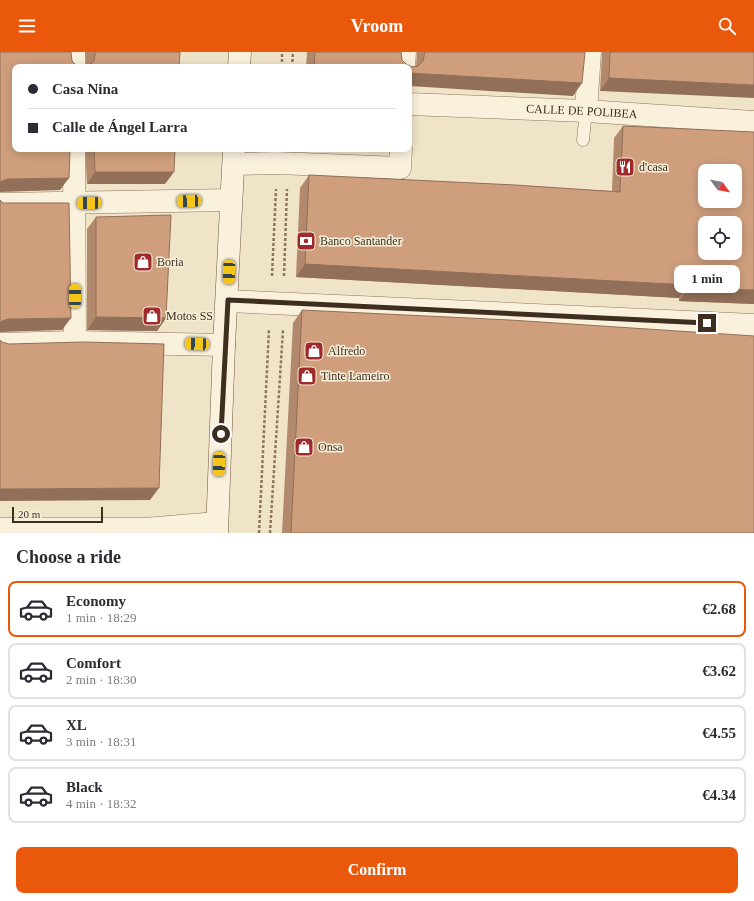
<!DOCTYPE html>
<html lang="en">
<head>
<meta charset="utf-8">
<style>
  body { margin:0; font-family:"Times New Roman",serif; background:#f7f7f7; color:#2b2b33; height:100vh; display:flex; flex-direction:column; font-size:15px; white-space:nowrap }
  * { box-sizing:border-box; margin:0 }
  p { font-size:13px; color:#7c7c81 }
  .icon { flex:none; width:22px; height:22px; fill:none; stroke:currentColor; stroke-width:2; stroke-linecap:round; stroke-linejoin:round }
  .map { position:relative; height:481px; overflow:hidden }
  .side { display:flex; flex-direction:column; background:#fff; flex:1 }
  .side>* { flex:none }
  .guide { position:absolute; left:12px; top:12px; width:400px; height:88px; border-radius:8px; box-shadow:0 2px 10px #0003; display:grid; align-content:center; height:88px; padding:0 16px; background:#fff }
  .needle { width:26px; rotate:122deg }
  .controls { position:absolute; left:698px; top:112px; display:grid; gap:8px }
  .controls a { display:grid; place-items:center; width:44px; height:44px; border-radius:8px; background:#fff; box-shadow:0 2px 10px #0003; font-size:20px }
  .scale { position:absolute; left:12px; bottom:10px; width:91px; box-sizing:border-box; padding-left:4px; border:2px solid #3d2e20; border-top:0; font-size:11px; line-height:14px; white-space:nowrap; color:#3d2e20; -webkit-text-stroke:3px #f7eed8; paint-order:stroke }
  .end { position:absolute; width:18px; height:18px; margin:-9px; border:5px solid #3d2e20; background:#fff; box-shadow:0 0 0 2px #fff }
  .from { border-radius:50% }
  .bubble { position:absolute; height:28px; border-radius:8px; background:#fff; box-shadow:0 2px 10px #0003; font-size:13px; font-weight:800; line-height:28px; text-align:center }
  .car { position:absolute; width:12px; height:24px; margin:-12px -6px; border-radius:5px; box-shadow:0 0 3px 1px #0007; background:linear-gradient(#f5c518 24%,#345 0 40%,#f5c518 0 76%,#345 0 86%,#f5c518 0) }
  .guide b { display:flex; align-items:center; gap:14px; height:38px; font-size:15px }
  .guide b+b { border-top:1px solid #e1e1e2 }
  .guide i { width:10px; height:10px; background:#2b2b33 }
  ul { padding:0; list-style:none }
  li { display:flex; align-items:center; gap:12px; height:56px; margin:0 8px 6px; padding:0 8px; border:2px solid #e1e1e2; border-radius:8px }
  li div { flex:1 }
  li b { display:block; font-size:15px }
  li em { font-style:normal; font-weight:800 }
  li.active { border-color:#ea580c }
  li>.icon { width:36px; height:36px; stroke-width:1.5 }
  h2 { padding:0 16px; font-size:18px; line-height:48px }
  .button { display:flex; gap:8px; margin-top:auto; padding:8px 16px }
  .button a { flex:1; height:46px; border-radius:8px; background:#ea580c; color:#fff; font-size:16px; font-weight:800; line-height:46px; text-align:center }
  header { display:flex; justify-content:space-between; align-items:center; height:52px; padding:0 16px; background:#ea580c; color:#fff; font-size:18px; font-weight:800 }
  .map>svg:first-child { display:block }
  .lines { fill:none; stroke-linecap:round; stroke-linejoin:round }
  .lane-casing { stroke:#8d765c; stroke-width:13 }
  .street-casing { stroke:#8d765c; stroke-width:23 }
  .secondary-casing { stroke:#6f573f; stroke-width:23 }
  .path { stroke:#8d765c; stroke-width:2.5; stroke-dasharray:3 2; stroke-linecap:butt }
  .lane { stroke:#faf1dc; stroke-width:12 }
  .street { stroke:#faf1dc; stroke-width:22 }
  .secondary { stroke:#faf1dc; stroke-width:22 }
  .wall { fill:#b2896c }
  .shaded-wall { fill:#916f58 }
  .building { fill:#cf9f7d; stroke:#916f58; fill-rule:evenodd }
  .route { stroke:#3d2e20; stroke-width:5 }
  .labels { text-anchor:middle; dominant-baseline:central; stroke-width:3; stroke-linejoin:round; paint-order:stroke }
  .street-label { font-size:12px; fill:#3d2e20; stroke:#f7eed8 }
  .poi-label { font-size:12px; fill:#3d2e20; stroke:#f7eed8; text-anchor:start }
</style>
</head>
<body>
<header><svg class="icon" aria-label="menu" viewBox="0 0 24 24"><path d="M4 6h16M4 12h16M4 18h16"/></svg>Vroom<svg class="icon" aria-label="search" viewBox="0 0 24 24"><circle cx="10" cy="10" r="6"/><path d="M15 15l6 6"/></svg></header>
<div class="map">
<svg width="754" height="481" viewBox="0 0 754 481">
  <rect width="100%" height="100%" fill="#f0e4c8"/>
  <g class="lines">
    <defs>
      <path id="lane" d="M583 88 586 59"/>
      <g id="street">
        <path d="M74 15V0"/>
        <path d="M404 15 405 0"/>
        <path id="s1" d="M409 52 586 59 754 70"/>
        <path d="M586 59 590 0"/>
        <path d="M74 97 75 290"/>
        <path d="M234 112 277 111 400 116 401 97"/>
        <path d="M0 152 231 148"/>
        <path d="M228 249 754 273"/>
        <path d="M0 292 75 290 224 293"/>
        <path d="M0 477H145L217 471"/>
      </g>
      <path id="secondary" d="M239 15 240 0
        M217 481 224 293 234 97"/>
    </defs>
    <use href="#lane" class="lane-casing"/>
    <use href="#street" class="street-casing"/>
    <use href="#secondary" class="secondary-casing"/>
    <path class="path" d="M282 15V0
      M292 15 293 0
      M272 224 276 137
      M284 224 287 137
      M259 481 269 277
      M270 481 283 278"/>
    <use href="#lane" class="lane"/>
    <use href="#street" class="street"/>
    <use href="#secondary" class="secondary"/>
  </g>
  <path class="wall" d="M85 0H180L86 14Z
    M307 0H401L402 8 406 12 412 15 416 14 417 0H585L573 44 409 15H306Z
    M602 0H754L600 39Z
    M623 74 754 252 679 249V246L296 225 300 136 309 123 612 139 614 86Z
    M85 97H175L165 132H87Z
    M96 165 166 266 157 279 87 278V177Z
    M302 258 754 481H282L293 271Z"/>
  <path class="shaded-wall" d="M409 21 582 31 573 44 409 34Z
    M609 26 754 33V46L600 39Z
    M95 120H174L165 132H87Z
    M69 126 60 138 0 140V131L2 129 8 127Z
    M305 212 688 233 679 246 296 225Z
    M688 236 754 238V252L679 249Z
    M96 265 166 266 157 279 87 278Z
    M71 266 62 278 0 280V271L2 269 8 267Z
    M159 436 150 448 0 449V437Z"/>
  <path class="building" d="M0 0H71L72 9 77 14 82 15H15V97H70L69 126 8 127 2 129 0 131Z
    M95 0H180L179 15H83L89 13 94 9 95 3Z
    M315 0H401L402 8 406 12 412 15 418 14 423 9 425 0H585L582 31 409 21V15H314Z
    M610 0H754V33L609 26Z
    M623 74 754 80V238L688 236V233L305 212 309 123 515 133 620 140ZM705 119H735V149H705ZM705 171H735V201H705Z
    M94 97H175L174 120H95Z
    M0 148 3 151H69L71 266 8 267 2 269 0 271Z
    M171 163 166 266 96 265V165Z
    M302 258 510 268 754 284V481H291Z
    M0 288 2 290 9 292 84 290 164 292 159 436 0 437Z"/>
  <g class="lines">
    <path class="route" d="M221 382 228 248 707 271"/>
  </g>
  <defs>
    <symbol id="restaurant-square" viewBox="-11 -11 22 22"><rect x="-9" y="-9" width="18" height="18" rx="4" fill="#9e2a2b" stroke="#f7eed8"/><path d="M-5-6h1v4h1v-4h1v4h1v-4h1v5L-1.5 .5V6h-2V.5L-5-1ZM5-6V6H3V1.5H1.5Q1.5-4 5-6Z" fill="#fff"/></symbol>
    <symbol id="bank-square" viewBox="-11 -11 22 22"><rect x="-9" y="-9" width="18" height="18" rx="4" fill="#9e2a2b" stroke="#f7eed8"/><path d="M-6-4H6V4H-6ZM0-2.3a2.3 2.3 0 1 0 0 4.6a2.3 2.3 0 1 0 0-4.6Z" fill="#fff"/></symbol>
    <symbol id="shop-square" viewBox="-11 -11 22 22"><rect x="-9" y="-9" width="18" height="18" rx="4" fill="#9e2a2b" stroke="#f7eed8"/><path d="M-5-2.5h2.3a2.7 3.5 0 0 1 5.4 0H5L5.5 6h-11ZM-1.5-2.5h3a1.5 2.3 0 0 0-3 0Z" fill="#fff"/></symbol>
  </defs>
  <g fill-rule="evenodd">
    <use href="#restaurant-square" x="614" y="104" width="22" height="22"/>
    <use href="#bank-square" x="295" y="178" width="22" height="22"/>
    <use href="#shop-square" x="132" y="199" width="22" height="22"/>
    <use href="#shop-square" x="141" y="253" width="22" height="22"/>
    <use href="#shop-square" x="303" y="288" width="22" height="22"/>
    <use href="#shop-square" x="296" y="313" width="22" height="22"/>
    <use href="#shop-square" x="293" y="384" width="22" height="22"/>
  </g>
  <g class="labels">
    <g class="street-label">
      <text stroke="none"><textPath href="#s1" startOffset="173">CALLE DE POLIBEA</textPath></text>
    </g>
    <g class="poi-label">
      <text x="639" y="115">d'casa</text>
      <text x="320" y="189">Banco Santander</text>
      <text x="157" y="210">Boria</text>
      <text x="166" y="264">Motos SS</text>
      <text x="328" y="299">Alfredo</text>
      <text x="321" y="324">Tinte Lameiro</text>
      <text x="318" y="395">Onsa</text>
    </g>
  </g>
</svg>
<div class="controls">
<a><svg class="needle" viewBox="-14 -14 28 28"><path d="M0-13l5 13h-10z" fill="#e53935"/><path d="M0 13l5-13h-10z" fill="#7c7c81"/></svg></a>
<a><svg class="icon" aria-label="locate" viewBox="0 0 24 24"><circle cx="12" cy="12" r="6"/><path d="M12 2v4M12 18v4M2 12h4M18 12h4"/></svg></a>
</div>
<div class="scale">20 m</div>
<i class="end from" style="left:221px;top:382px"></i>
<i class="end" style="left:707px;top:271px"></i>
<div class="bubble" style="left:674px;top:213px;width:66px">1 min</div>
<i class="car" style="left:189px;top:149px;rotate:268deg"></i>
<i class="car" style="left:89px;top:151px;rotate:269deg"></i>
<i class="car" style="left:229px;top:220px;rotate:182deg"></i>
<i class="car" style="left:75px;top:244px;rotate:0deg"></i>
<i class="car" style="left:197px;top:292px;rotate:272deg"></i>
<i class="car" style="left:219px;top:412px;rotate:182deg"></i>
<div class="guide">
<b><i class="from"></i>Casa Nina</b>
<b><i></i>Calle de Ángel Larra</b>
</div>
</div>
<section class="side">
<h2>Choose a ride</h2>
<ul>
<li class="active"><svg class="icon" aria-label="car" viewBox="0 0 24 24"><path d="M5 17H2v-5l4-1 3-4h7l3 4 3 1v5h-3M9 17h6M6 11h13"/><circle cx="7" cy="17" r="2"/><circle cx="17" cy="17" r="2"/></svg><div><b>Economy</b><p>1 min · 18:29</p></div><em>€2.68</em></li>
<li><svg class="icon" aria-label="car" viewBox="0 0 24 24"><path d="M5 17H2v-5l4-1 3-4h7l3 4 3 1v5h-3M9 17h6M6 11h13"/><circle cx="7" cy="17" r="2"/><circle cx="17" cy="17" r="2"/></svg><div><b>Comfort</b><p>2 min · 18:30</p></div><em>€3.62</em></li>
<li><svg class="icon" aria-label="car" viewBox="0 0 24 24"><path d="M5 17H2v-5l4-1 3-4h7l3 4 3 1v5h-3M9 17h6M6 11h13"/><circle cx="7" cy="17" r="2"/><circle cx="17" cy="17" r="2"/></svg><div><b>XL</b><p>3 min · 18:31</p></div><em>€4.55</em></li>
<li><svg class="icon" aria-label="car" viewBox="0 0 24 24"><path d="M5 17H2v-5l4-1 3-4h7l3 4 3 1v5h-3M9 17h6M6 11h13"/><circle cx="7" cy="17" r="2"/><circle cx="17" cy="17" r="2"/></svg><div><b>Black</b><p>4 min · 18:32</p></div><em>€4.34</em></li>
</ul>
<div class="button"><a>Confirm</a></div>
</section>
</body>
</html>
